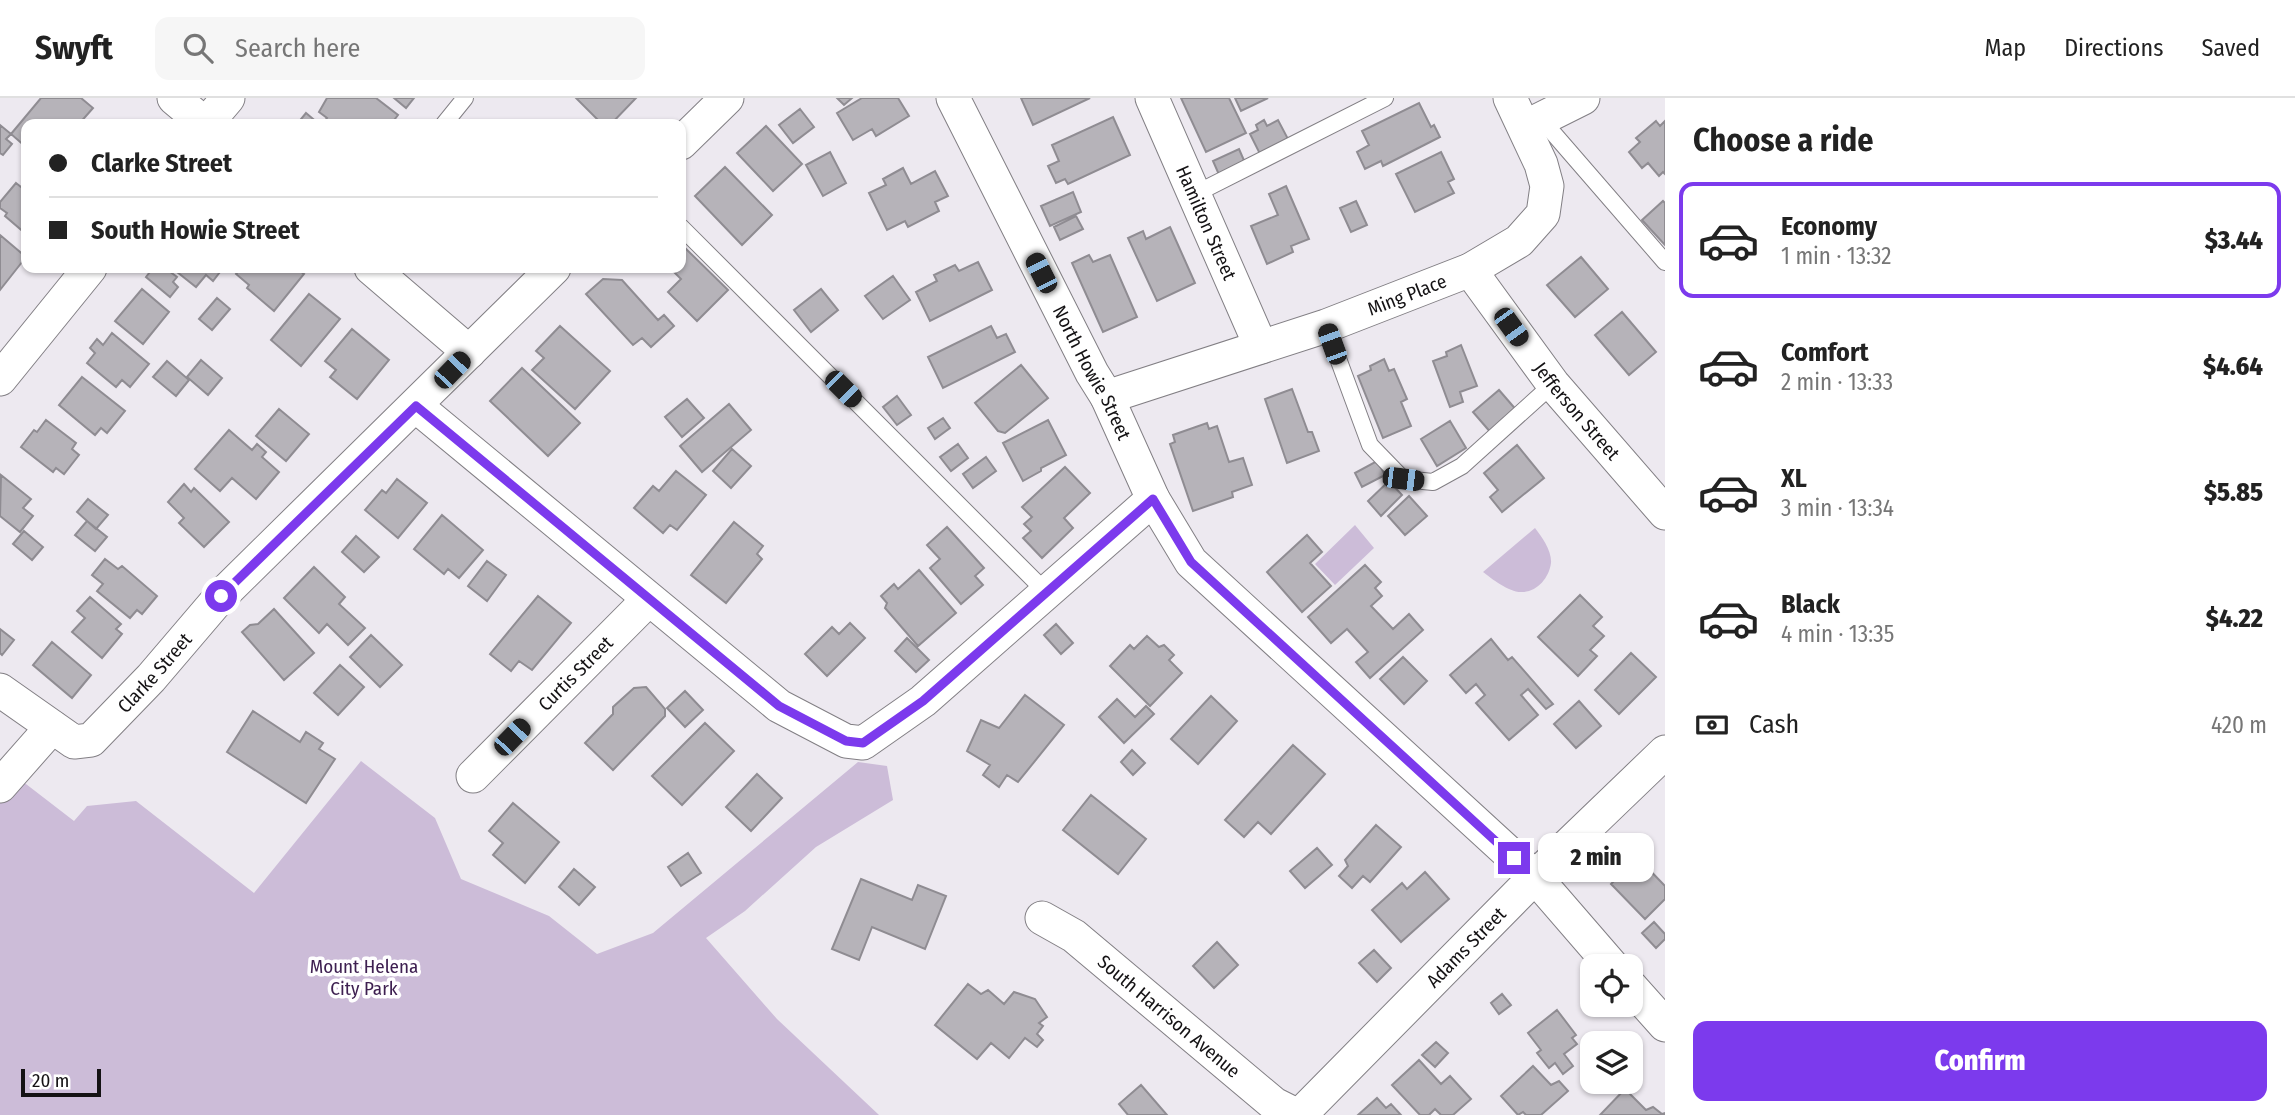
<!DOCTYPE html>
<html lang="en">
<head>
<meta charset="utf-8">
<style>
  body { margin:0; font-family:"Fira Sans Condensed",sans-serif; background:#f6f6f6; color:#222; height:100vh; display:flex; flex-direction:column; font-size:26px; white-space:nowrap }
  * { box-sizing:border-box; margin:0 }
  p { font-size:23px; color:#767676 }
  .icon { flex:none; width:38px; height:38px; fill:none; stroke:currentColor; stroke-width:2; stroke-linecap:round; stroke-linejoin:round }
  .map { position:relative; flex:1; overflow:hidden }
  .details { display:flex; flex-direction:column; background:#fff; width:630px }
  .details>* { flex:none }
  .guide { position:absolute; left:21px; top:21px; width:665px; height:154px; border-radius:14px; box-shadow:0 2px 5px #0004; display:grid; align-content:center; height:154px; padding:0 28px; background:#fff }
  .controls { position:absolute; left:1580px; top:856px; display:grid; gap:14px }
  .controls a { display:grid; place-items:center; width:63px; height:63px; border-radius:14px; background:#fff; box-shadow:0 2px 5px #0004; font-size:35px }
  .scale { position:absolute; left:21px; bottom:18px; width:80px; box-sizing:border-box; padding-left:7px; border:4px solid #141214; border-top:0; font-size:19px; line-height:24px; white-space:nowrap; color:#141214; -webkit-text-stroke:5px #fff; paint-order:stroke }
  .end { position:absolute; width:32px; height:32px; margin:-16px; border:9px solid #7c3aed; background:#fff; box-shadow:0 0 0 4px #fff }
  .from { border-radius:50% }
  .bubble { position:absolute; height:49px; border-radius:14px; background:#fff; box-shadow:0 2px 5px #0004; font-size:23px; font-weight:800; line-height:49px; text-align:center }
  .car { position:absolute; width:21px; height:42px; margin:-21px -10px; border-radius:9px; box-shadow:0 0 5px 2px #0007; background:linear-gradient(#222 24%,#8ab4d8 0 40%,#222 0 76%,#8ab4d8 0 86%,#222 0) }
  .guide b { display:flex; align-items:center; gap:24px; height:66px; font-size:26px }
  .guide b+b { border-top:2px solid #e0e0e0 }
  .guide i { width:18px; height:18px; background:#222 }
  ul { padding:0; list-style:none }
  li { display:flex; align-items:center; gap:21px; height:116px; margin:0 14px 10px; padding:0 14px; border:4px solid transparent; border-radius:14px }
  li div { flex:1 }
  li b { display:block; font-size:26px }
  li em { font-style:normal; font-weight:800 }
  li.selected { border-color:#7c3aed }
  li>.icon { width:63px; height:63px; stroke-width:1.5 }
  h2 { padding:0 28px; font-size:32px; line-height:84px }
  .pay { display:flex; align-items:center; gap:18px; height:77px; padding:0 28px; font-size:26px }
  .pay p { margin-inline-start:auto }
  .button { display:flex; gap:14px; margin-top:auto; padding:14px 28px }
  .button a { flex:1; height:80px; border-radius:14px; background:#7c3aed; color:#fff; font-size:28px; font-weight:800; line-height:80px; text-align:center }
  header { display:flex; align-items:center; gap:42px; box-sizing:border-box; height:98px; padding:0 35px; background:#fff; border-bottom:2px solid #e0e0e0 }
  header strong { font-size:33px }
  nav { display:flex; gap:38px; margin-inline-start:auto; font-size:24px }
  .search { width:490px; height:63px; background:#f6f6f6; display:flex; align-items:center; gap:18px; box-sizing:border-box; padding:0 24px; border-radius:14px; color:#767676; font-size:26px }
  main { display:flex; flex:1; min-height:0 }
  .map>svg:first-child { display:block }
  .green { fill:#ccbcd8 }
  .building { fill:#b6b3b9; stroke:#8f8c92; stroke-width:2 }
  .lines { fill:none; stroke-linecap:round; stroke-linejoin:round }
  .lane-casing { stroke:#827f84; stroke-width:18 }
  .street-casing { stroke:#827f84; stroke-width:35 }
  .lane { stroke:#fff; stroke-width:16 }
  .street { stroke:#fff; stroke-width:33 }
  .route { stroke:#7c3aed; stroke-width:9 }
  .labels { text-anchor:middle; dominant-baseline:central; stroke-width:7; stroke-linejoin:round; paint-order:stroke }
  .street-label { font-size:19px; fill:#141214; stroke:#fff }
  .park-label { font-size:19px; fill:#3e2051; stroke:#fff }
</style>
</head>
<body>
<header>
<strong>Swyft</strong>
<div class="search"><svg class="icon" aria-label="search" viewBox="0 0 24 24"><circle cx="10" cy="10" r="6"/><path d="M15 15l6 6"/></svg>Search here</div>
<nav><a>Map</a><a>Directions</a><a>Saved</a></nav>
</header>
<main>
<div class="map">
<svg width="1665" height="1017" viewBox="0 0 1665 1017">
  <rect width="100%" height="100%" fill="#ede9f0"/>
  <path class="green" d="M1355 427 1374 450 1335 487 1315 466Z
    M1535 430C1542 439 1552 453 1551 465 1549 480 1537 494 1522 494 1510 495 1492 481 1483 474Z
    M361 663 435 720 461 781 549 818 597 856 653 835 858 664 887 668 893 702 816 749 745 813 706 840 777 921 879 1017H0V666L74 723 87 708 136 703 254 795Z"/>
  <path class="building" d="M41 0H81L93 10 79 26H26V49L11 36Z
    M327 0H376L398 17 391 26H325L323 25 327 20 319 14Z
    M394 0H414L406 10Z
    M576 0H636L611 26H602Z
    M837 0H852L844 7Z
    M862 0H898L909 18 876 38 872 31 853 42 837 15Z
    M1021 0H1090L1033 27Z
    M1181 0H1229L1246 35 1206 54Z
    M1235 0H1268L1241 13Z
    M1419 5 1431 29 1434 27 1440 39 1383 68 1381 63 1365 71 1357 54 1369 47 1362 33Z
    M800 11 814 29 793 45 779 27Z
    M306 15 319 26H297Z
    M1113 19 1130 57 1068 86 1065 81 1056 85 1048 68 1059 63 1052 47Z
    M1264 22 1267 28 1278 22 1288 41 1260 56 1250 36 1258 32 1256 27Z
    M1656 23 1660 28 1665 23V76L1663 74 1659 78 1648 65 1642 70 1629 54 1640 44 1636 40Z
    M0 27 11 36 6 41 12 46 3 57 0 55Z
    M766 28 802 66 773 93 737 55Z
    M1239 51 1246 67 1220 79 1213 63Z
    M830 54 846 85 823 98 806 67Z
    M1441 54 1454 81 1448 84 1454 95 1415 114 1396 76Z
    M725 69 772 117 742 147 695 98Z
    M903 70 911 86 935 73 948 98 935 104 939 113 908 129 905 123 887 132 869 95 886 87 883 81Z
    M16 85 26 93V136L5 118 7 115 0 110V104Z
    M1286 88 1309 141 1291 148 1293 154 1267 166 1251 128 1278 117 1269 96Z
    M1073 94 1081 114 1050 128 1041 108Z
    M1356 103 1367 127 1351 134 1340 110Z
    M1663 103 1665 105V147L1642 122Z
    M1076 118 1083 131 1060 142 1054 129Z
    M1170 129 1195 185 1157 203 1128 140 1143 133 1146 141Z
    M0 137 26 159 0 192Z
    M682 147 728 192 697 223 668 194 681 181 670 170H681Z
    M1089 157 1093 164 1110 157 1137 219 1103 234 1072 165Z
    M1581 159 1608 191 1575 219 1547 187Z
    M978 164 992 192 930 223 916 194 937 183 934 177 955 167 959 173Z
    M153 170H165L177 179 173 184 178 189 170 199 146 179Z
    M172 170H223L213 183 206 177 196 189Z
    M241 170H296L304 176 274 213 247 190 249 187 236 176Z
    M893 178 910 202 883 221 865 198Z
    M603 181 622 182 658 222 664 217 674 228 651 249 642 240 633 247 586 196Z
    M142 191 169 214 143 246 115 223Z
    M821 191 838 212 811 234 794 212Z
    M309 196 340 221 301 268 271 242Z
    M217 200 230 211 212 232 199 221Z
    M1622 214 1656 254 1629 277 1595 237Z
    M560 228 610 273 575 311 532 272 544 260 536 253Z
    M991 228 997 240 1006 236 1015 254 943 290 928 259Z
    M352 231 389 262 357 301 330 279 336 272 325 263Z
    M112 235 149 266 130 289 122 282 116 289 87 265 95 255 90 250 97 241 103 247Z
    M1461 247 1477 288 1460 294 1463 304 1450 309 1433 263 1447 258 1446 254Z
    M1384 261 1389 273 1394 271 1407 301 1401 304 1411 328 1383 340 1358 278 1371 272 1370 268Z
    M201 262 222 280 208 297 187 279Z
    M167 263 189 282 176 298 153 279Z
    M1021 267 1048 300 1005 335 998 333 975 305Z
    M522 270 580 325 548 358 490 303Z
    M82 279 125 313 107 335 101 330 95 337 59 307Z
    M1292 291 1308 334H1312L1319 353 1287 365 1265 301Z
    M1499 292 1518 314 1492 336 1473 314Z
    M897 298 911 317 897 327 883 309Z
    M687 301 704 320 682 339 665 319Z
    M729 306 751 332 702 374 680 348Z
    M279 311 309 336 286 363 256 338Z
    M943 320 950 330 935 341 928 330Z
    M46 322 76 345 72 351 79 357 64 376 56 370 53 374 21 349 34 332 37 334Z
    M1048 322 1066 357 1041 370V373L1023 383 1003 345Z
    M1450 323 1466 350 1437 368 1421 341Z
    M1207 325 1209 331 1217 328 1229 364 1243 360 1252 387 1232 394 1233 399 1193 413 1170 346 1175 344 1173 337Z
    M229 332 252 352 257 346 266 354 262 359 279 374 256 401 232 380 220 393 195 371Z
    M958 346 968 360 951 373 940 359Z
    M1517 347 1544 380 1502 414 1490 399 1498 392 1484 375Z
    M732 351 751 368 731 390 713 373Z
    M986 359 996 373 973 390 963 376Z
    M1377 363 1385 377 1362 389 1355 375Z
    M1065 369 1090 395 1064 420 1073 430 1042 460 1023 440 1031 433 1024 426 1032 419 1022 409Z
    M676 373 706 397 677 432 670 427 663 435 634 410 653 388 659 393Z
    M1 377 31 401 23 410 33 418 20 434 0 418Z
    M397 381 427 405 398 440 365 412 382 392 386 395Z
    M1389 383 1402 397 1381 418 1368 403Z
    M184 386 191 394 194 390 229 424 204 449 179 425 184 420 168 404Z
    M1409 398 1427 418 1405 437 1388 418Z
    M88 401 108 417 96 431 77 414Z
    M442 417 483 452 459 480 448 471 444 476 414 451Z
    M87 423 107 439 95 453 75 437Z
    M734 424 763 448 757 456 762 461 726 505 691 477Z
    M947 429 984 470 975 478 983 487 961 506 930 470 940 461 927 447Z
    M24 433 43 449 32 462 13 446Z
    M1307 437 1322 454 1310 465 1331 488 1302 514 1267 474Z
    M356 438 379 459 364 474 342 454Z
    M105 461 118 471 122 468 157 498 142 516 137 512 130 520 97 493 103 486 92 477Z
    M487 463 506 477 487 503 468 488Z
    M1365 467 1381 484 1375 490 1382 498 1371 508 1393 531 1409 516 1423 532 1370 580 1356 564 1368 554 1347 531 1331 545 1308 519Z
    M314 469 345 499 339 506 365 530 348 547 327 526 319 535 284 500Z
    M919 472 956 515 918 548 885 510 887 505 881 498 894 486 898 491Z
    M1580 497 1602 519 1593 528 1604 538 1590 552 1597 558 1578 578 1538 539Z
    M538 498 571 525 532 572 519 563 511 573 490 556Z
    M90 499 121 526 116 531 122 536 102 560 72 534 85 520 77 513Z
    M274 511 314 555 284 582 242 534 250 527 258 526Z
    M850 525 865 540 827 578 805 556 832 529 839 536Z
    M1056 526 1073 545 1061 556 1044 537Z
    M0 531 14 542 2 557 0 555Z
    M371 537 402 567 380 589 350 559Z
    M1147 538 1159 549 1164 547 1174 557 1169 562 1182 575 1150 608 1110 568 1130 547 1134 551Z
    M907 540 929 562 916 574 895 553Z
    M1491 541 1508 562 1512 559 1553 606 1546 611 1528 591 1521 597 1538 617 1509 642 1476 605 1485 597 1476 586 1466 595 1450 577Z
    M52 544 91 577 72 600 33 567Z
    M1631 555 1656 579 1619 616 1595 592Z
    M1403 559 1427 583 1404 606 1380 581Z
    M340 567 364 589 338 617 314 595Z
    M646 589 665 611V618L613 672 585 645 613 616V609L634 590Z
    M685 593 703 612 685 629 667 610Z
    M1025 597 1064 627 1018 684 1007 677 999 689 983 677 990 667 967 653 981 622 999 630Z
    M1211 598 1237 623 1198 666 1171 641Z
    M1117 601 1135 619 1146 608 1154 616 1124 645 1099 619Z
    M1579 603 1601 628 1576 650 1554 626Z
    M253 613 300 644 306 634 323 645 319 651 335 661 306 705 227 654Z
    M705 625 734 653 682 707 652 678Z
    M1293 647 1325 676 1271 736 1258 724 1244 739 1225 722Z
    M1132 652 1145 665 1133 677 1121 664Z
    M757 676 782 700 751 733 726 709Z
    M1091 697 1146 741 1118 776 1063 732Z
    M513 705 559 744 525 785 493 757 503 745 489 733Z
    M1376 727 1401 749 1370 784 1363 778 1352 790 1339 778 1348 768 1345 762Z
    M1317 750 1332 767 1305 790 1290 773Z
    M688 755 701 775 681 788 668 769Z
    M1627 761 1633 767 1639 761 1665 788V801L1645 821 1611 786 1619 778 1614 773Z
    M574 771 595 789 579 807 559 789Z
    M1425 774 1449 801 1401 844 1372 812 1402 785 1407 791Z
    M861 781 912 802 918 787 946 798 925 851 872 829 859 862 832 851Z
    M1654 824 1665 836V841L1656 850 1642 835Z
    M1217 844 1238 867 1214 890 1193 868Z
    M1374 852 1391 870 1377 884 1359 865Z
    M968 886 981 896 988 892 1004 906 1014 894 1035 901 1047 919 1039 925 1043 928 1037 936 1043 942 1037 949 1025 940 1009 960 991 945 977 961 935 927Z
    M1502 896 1511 907 1499 916 1491 905Z
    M1557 912 1576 937 1572 940 1577 946 1564 956 1573 968 1563 976 1555 965 1549 970 1537 955 1541 952 1528 935Z
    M1436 944 1448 955 1435 969 1422 957Z
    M1419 962 1441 986 1450 978 1471 1001 1453 1017H1441L1435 1011 1429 1017H1420L1392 987Z
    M1533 968 1551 987 1559 983 1568 993 1541 1017H1526L1523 1014 1518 1017 1501 998Z
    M1141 987 1167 1017H1128L1119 1006Z
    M1625 991 1646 1012 1653 1009 1662 1016 1665 1015V1017H1600Z
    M1377 1000 1386 1010 1391 1006 1401 1017H1358Z"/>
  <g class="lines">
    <defs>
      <path id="lane" d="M1541 21 1665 164
        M444 26 465 0
        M1195 96 1385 0
        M681 129 1047 495
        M1326 228 1370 347 1403 381 1433 384 1462 368 1553 286"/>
      <g id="street">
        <path d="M174 0 205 26"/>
        <path id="s1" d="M953 0 1092 275 1107 299 1153 401 1191 464 1535 779 1612 868"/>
        <path id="s2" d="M1152 0 1261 249"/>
        <path d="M206 26 228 0"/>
        <path d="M1525 29 1583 0"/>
        <path d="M681 45 727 0"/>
        <path d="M371 170 469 254"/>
        <path id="s3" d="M1470 172 1553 286 1665 415"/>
        <path d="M0 281 90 170"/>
        <path id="s4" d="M1107 299 1326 228 1470 172 1519 143 1543 116 1547 88 1541 66 1510 0"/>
        <path d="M416 308 779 608 846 643 863 645 923 603 1153 401"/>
        <path id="s5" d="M0 592 74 644 91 642 151 580 221 498 554 170"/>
        <path id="s6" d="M473 678 648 502"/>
        <path d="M0 688 52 629"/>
        <path id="s7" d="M1042 820 1074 838 1274 1006 1296 1017"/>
        <path d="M1631 889 1665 927"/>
        <path id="s8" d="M1300 1017 1535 779 1665 654"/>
      </g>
    </defs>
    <use href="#lane" class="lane-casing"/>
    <use href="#street" class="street-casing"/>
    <use href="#lane" class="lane"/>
    <use href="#street" class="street"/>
  </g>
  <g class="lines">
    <path class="route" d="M221 498 416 308 779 608 846 643 863 645 923 603 1153 401 1191 464 1514 760"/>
  </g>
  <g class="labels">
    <g class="street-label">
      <text stroke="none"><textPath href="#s2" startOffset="136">Hamilton Street</textPath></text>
      <text stroke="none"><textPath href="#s4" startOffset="317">Ming Place</textPath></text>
      <text stroke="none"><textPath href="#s1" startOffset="308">North Howie Street</textPath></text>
      <text stroke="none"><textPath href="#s3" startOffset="177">Jefferson Street</textPath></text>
      <text stroke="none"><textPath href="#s5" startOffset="200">Clarke Street</textPath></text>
      <text stroke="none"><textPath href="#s6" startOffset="145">Curtis Street</textPath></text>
      <text stroke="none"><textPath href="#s8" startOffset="236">Adams Street</textPath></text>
      <text stroke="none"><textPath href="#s7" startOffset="161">South Harrison Avenue</textPath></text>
    </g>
    <g class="park-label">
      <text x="364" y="868">Mount Helena<tspan x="364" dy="22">City Park</tspan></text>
    </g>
  </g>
</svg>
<div class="controls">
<a><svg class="icon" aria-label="locate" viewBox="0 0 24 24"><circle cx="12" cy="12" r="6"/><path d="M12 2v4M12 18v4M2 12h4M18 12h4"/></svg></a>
<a><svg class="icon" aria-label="layers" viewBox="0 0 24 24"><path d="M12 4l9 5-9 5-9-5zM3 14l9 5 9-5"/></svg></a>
</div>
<div class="scale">20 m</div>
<i class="end from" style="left:221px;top:498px"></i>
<i class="end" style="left:1514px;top:760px"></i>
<div class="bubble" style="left:1538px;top:735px;width:116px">2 min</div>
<i class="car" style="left:1041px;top:175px;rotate:333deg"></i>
<i class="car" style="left:1511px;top:229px;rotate:144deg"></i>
<i class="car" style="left:1332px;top:246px;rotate:340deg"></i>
<i class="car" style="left:452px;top:272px;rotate:44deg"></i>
<i class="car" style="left:843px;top:291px;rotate:135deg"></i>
<i class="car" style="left:1403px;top:381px;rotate:97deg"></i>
<i class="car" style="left:512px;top:639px;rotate:44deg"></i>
<div class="guide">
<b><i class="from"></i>Clarke Street</b>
<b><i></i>South Howie Street</b>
</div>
</div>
<section class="details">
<h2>Choose a ride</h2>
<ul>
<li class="selected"><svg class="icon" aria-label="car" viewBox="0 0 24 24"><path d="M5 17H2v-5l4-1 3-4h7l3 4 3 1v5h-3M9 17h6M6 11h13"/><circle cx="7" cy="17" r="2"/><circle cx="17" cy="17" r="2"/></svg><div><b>Economy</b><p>1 min · 13:32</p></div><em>$3.44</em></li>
<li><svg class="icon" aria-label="car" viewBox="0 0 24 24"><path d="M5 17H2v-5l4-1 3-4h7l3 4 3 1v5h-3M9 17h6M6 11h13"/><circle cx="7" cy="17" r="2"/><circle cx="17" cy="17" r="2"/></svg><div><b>Comfort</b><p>2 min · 13:33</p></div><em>$4.64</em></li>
<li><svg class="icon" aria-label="car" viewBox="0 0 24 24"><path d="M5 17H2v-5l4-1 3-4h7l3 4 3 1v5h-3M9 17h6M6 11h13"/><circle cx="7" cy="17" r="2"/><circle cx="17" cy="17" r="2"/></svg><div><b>XL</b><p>3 min · 13:34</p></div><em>$5.85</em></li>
<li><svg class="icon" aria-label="car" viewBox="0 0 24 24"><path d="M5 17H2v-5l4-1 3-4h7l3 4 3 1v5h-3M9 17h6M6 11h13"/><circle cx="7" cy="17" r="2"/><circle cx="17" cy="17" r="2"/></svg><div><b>Black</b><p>4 min · 13:35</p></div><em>$4.22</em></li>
</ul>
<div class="pay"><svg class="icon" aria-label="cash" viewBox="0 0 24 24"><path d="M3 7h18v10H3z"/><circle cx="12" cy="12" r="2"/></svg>Cash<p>420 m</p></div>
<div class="button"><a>Confirm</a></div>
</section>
</main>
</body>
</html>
